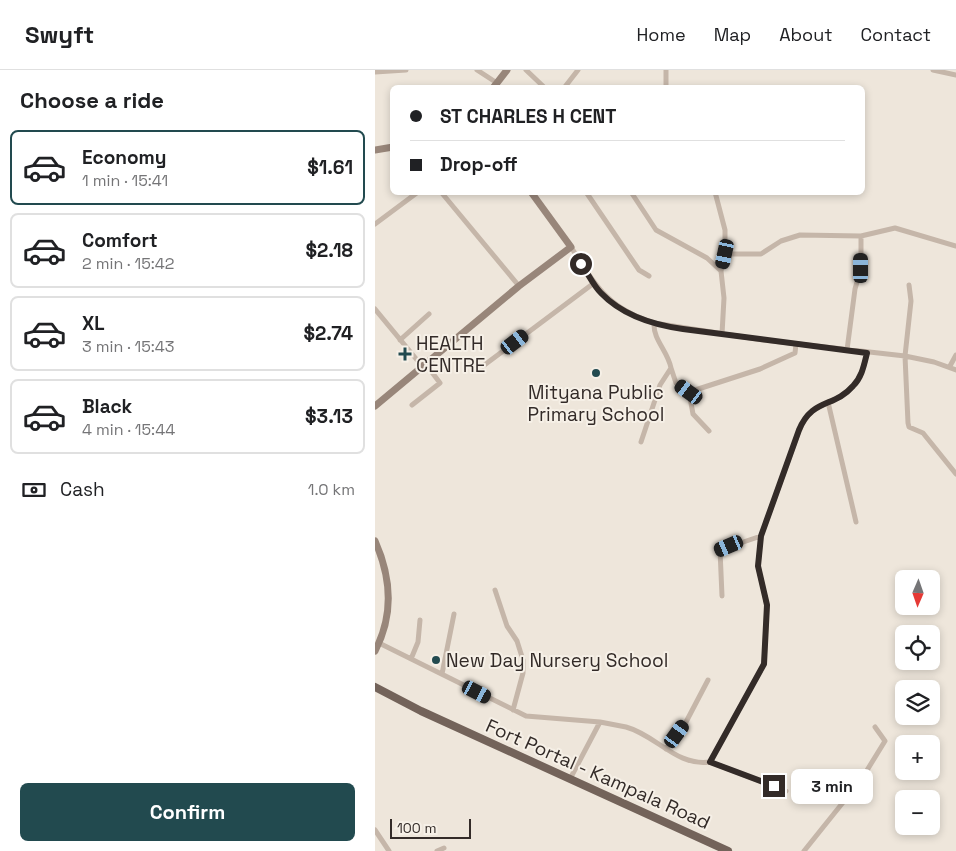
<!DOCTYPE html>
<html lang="en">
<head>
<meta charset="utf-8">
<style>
  body { margin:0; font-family:"Space Grotesk",sans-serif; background:#f6f6f6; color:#202124; height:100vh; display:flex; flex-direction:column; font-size:19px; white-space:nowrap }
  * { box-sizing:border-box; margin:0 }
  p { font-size:16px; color:#757577 }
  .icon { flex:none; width:28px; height:28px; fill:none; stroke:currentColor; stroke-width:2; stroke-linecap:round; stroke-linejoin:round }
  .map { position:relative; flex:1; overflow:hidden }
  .sheet { display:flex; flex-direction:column; background:#fff; width:375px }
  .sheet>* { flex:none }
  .guide { position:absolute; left:15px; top:15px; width:475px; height:110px; border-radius:8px; box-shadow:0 2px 8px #0003; display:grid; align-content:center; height:110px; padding:0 20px; background:#fff }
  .needle { width:32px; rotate:182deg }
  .fabs { position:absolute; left:520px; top:500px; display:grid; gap:10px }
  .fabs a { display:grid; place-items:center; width:45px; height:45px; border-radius:8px; background:#fff; box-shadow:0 2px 8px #0003; font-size:25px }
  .scale { position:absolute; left:15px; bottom:12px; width:81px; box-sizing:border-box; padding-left:5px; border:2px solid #332b28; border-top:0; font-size:14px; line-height:18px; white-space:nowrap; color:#332b28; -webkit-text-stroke:4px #f6f0e7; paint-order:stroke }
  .end { position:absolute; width:22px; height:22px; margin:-11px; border:6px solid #332b28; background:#fff; box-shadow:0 0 0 2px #fff }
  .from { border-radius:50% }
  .bubble { position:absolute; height:35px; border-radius:8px; background:#fff; box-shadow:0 2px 8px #0003; font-size:16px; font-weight:600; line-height:35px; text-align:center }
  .car { position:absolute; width:15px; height:30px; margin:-15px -8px; border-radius:6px; box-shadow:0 0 4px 1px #0007; background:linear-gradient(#222 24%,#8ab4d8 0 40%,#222 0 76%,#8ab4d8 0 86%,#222 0) }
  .guide b { display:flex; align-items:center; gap:18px; height:48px; font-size:19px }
  .guide b+b { border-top:1px solid #e0e0e0 }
  .guide i { width:12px; height:12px; background:#202124 }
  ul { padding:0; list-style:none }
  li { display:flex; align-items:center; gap:15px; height:75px; margin:0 10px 8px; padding:0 10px; border:2px solid #e0e0e0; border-radius:8px }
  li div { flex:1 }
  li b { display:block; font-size:19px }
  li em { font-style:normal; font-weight:600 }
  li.active { border-color:#224a4f }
  li>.icon { width:45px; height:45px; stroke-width:1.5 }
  h2 { padding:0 20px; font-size:22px; line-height:60px }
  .pay { display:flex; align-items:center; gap:12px; height:55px; padding:0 20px; font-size:19px }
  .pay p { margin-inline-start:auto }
  .button { display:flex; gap:10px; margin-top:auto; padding:10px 20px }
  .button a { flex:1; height:58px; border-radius:8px; background:#224a4f; color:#fff; font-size:20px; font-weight:600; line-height:58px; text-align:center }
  header { display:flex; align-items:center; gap:30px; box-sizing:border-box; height:70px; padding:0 25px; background:#fff; border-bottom:1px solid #e0e0e0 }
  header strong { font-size:24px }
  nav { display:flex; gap:28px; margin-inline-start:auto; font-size:18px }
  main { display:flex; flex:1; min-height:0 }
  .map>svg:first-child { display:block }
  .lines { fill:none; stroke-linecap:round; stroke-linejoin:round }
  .minor { stroke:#c5b6a9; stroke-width:5 }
  .secondary { stroke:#98867a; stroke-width:7 }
  .primary { stroke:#73635a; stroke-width:8 }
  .route { stroke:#332b28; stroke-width:6 }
  .poi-dot { fill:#224a4f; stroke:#f6f0e7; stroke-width:2 }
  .labels { text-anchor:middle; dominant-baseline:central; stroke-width:4; stroke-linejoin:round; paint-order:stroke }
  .poi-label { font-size:19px; fill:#332b28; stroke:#f6f0e7; text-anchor:start }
  .street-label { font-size:19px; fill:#332b28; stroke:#f6f0e7 }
</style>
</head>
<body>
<header>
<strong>Swyft</strong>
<nav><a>Home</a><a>Map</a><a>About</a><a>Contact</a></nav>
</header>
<main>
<section class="sheet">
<h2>Choose a ride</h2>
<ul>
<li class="active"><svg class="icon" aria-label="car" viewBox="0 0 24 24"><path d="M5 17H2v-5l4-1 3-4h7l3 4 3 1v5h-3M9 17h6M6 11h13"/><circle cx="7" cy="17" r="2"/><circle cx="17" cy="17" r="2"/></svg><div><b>Economy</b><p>1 min · 15:41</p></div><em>$1.61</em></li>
<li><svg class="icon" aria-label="car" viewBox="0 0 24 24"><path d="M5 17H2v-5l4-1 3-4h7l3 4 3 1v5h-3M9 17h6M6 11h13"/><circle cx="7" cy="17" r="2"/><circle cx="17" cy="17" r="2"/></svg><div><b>Comfort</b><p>2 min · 15:42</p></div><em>$2.18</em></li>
<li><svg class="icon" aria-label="car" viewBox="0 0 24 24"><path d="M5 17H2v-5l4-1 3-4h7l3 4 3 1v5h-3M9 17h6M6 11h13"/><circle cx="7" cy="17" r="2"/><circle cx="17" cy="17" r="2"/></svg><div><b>XL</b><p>3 min · 15:43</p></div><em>$2.74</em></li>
<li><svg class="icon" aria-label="car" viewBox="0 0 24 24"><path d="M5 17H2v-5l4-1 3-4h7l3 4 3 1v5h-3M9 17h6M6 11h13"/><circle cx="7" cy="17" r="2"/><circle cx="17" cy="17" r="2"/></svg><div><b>Black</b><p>4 min · 15:44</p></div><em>$3.13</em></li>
</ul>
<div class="pay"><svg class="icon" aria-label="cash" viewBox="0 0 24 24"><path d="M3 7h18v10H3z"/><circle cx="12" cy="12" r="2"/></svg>Cash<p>1.0 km</p></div>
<div class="button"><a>Confirm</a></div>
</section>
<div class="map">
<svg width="581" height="781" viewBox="0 0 581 781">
  <rect width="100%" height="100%" fill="#eee6db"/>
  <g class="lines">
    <path class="minor" d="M102 0 122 13
      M151 0 170 18
      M291 0V18
      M558 0 581 5
      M0 2 31 0
      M189 18 203 0
      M66 122 144 216
      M211 122 264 200 274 206
      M256 122 281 160 332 188 346 201 349 228 347 264
      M340 122 350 160V184
      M0 154 43 122
      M196 177C221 216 232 238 279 253L388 270 530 286 559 292 581 300
      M346 201 350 184H386L406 171 425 165 486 166
      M534 215 536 231 530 286 533 353 534 357 548 363 581 404
      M0 239 47 296
      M25 270 54 244
      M472 280 480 219 486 198V166L520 158 581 176
      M108 296 219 213
      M575 296 581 285
      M296 298 301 313 314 322 318 344 334 361
      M314 322 385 299 420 283 421 274
      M453 332 481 452
      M37 335 65 313 50 293
      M266 372 285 315 296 298C293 281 278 270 279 253
      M120 520 132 556 142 571 148 590V603L138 640
      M347 526 345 480 386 466
      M4 573 151 646 225 652 251 657C281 665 302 697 335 692L389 594 392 535 383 496 386 466 424 361C437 328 459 338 478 316 487 307 489 295 492 283
      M36 589 43 572 45 550
      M67 604 79 544
      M291 679 311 652 333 610
      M335 692 411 721
      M195 709 225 652
      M0 760 14 781
      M62 781 69 778
      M429 781 486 710 510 671 500 657"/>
    <path class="secondary" d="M118 18 132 0
      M0 80 18 77
      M0 336 144 216 196 177 156 122
      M0 471C16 507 19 545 0 581"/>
    <path class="primary" d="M0 617 46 641 353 781"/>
  </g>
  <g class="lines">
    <path class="route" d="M206 194C213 203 218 215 226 223 247 245 279 255 308 259L492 283C489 295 487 307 478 316 459 338 437 328 424 360L386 466 383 496 392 535 389 594 335 692 399 716"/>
  </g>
  <g class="poi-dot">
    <path d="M27.5 276.5h5v5h5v5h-5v5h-5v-5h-5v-5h5z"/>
    <circle cx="221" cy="303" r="5"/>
    <circle cx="61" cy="590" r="5"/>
  </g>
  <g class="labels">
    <g class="poi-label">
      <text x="41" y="273">HEALTH<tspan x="41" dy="22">CENTRE</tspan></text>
      <text x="221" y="322" text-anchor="middle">Mityana Public<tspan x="221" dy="22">Primary School</tspan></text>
      <text x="71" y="590">New Day Nursery School</text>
    </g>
    <g class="street-label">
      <text transform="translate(223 704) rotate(24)">Fort Portal - Kampala Road</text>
    </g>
  </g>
</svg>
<div class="fabs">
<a><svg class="needle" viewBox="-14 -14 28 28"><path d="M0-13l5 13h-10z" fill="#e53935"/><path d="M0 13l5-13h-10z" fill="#757577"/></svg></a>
<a><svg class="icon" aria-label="locate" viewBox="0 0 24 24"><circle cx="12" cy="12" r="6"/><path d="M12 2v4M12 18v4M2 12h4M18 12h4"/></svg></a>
<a><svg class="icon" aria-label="layers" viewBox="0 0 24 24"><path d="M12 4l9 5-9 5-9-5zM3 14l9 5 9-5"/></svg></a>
<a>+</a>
<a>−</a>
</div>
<div class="scale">100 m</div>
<i class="end from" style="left:206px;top:194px"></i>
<i class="end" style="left:399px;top:716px"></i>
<div class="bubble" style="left:416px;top:699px;width:82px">3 min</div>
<i class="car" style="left:350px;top:184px;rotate:192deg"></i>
<i class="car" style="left:486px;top:198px;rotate:0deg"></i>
<i class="car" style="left:140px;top:272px;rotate:53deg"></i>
<i class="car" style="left:314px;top:322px;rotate:306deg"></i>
<i class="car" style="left:354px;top:476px;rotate:247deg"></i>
<i class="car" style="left:102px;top:622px;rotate:117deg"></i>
<i class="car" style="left:302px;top:664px;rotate:36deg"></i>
<div class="guide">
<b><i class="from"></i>ST CHARLES H CENT</b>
<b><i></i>Drop-off</b>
</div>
</div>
</main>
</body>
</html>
